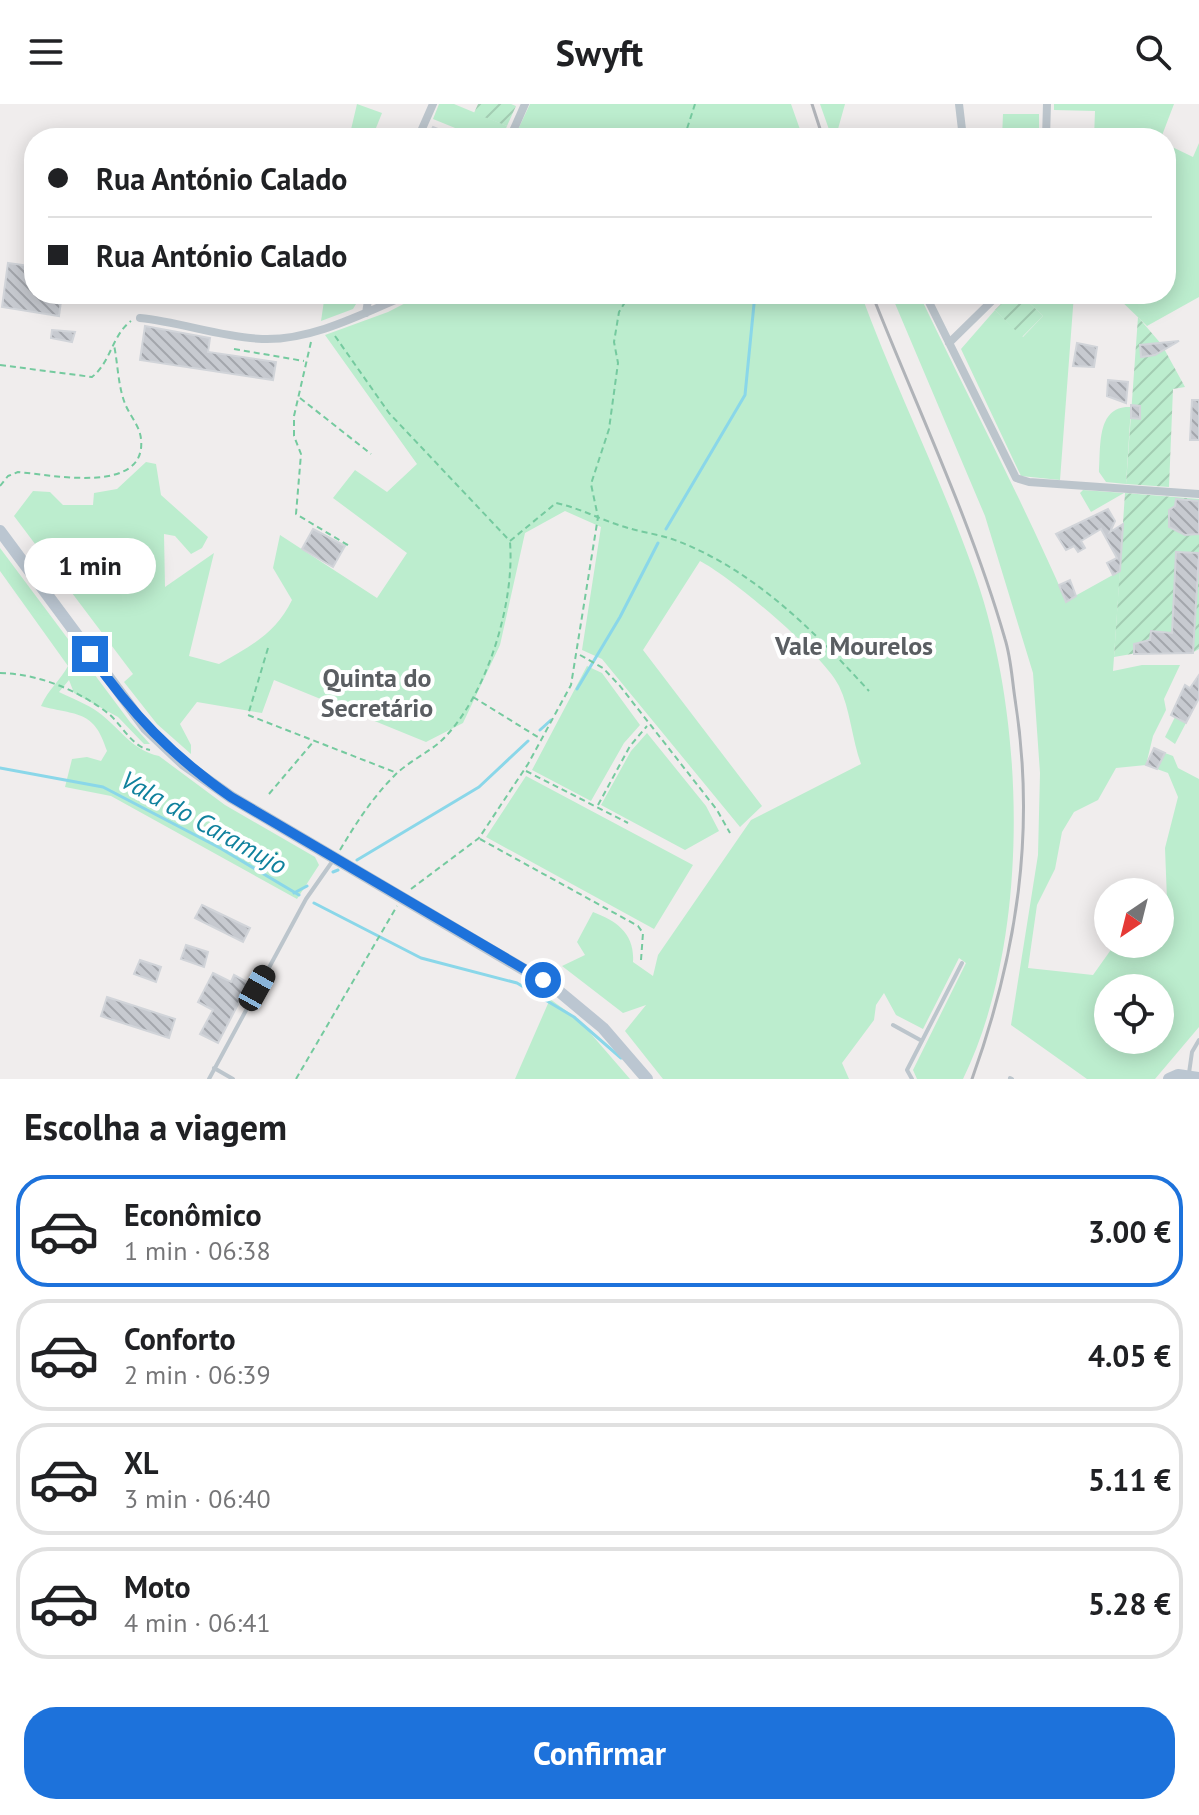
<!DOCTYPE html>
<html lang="pt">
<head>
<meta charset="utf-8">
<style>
  body { margin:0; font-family:"PT Sans",sans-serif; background:#f2f2f2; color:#202124; height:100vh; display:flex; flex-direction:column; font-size:30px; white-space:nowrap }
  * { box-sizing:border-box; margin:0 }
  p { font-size:26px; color:#757577 }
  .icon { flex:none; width:44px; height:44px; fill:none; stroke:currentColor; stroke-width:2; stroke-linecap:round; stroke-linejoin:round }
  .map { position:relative; height:975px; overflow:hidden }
  .panel { display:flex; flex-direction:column; background:#fff; flex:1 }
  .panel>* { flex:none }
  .hud { position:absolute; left:24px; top:24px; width:1152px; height:176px; border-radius:32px; box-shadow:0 4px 20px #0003; display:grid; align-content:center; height:176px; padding:0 24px; background:#fff }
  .needle { width:52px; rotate:215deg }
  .buttons { position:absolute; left:1094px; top:774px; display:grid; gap:16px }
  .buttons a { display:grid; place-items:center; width:80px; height:80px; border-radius:50%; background:#fff; box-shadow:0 4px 20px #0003; font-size:40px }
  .end { position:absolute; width:36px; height:36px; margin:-18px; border:10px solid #1d72db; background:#fff; box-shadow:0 0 0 4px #fff }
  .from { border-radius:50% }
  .bubble { position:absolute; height:56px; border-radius:28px; background:#fff; box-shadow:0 4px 20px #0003; font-size:26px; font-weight:800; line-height:56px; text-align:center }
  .car { position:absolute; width:24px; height:48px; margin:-24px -12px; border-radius:10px; box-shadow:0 0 6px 2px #0007; background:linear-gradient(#222 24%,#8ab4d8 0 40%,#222 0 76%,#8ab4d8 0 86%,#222 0) }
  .hud b { display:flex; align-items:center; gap:28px; height:76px; font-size:30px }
  .hud b+b { border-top:2px solid #e0e0e0 }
  .hud i { width:20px; height:20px; background:#202124 }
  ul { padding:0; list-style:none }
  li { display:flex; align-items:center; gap:24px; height:112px; margin:0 16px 12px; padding:0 8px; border:4px solid #e0e0e0; border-radius:32px }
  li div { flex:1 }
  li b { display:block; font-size:30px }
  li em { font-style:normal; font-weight:800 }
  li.selected { border-color:#1d72db }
  li>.icon { width:72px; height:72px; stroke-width:1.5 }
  h2 { padding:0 24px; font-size:36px; line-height:96px }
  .action { display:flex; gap:16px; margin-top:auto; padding:16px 24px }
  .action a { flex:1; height:92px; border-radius:32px; background:#1d72db; color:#fff; font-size:32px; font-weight:800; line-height:92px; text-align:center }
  header { display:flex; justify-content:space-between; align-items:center; height:104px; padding:0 24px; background:#fff; font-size:36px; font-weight:800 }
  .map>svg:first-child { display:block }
  .grass { fill:#bcedce; fill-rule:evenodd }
  .garden { fill:url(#garden-furrows) }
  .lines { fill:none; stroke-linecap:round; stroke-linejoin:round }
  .stream { stroke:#8ad7e9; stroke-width:3 }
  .building { fill:url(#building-back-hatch); stroke:#d1d4d9; stroke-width:2 }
  .path { stroke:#75ca9f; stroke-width:2; stroke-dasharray:6 4; stroke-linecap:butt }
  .lane { stroke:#bcc5cc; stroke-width:4 }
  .street { stroke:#bcc5cc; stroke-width:8 }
  .secondary { stroke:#bbc6d1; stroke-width:12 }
  .rail { stroke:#b0b3b8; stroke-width:3 }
  .route { stroke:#1d72db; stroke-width:10 }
  .labels { text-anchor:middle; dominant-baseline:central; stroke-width:8; stroke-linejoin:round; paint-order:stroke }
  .neighbourhood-label { font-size:26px; font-weight:bold; fill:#5a5e62; stroke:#fff }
  .water-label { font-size:26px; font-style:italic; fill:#0f819d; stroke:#fff }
</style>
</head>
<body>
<header><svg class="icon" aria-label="menu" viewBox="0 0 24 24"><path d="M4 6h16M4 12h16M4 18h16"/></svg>Swyft<svg class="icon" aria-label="search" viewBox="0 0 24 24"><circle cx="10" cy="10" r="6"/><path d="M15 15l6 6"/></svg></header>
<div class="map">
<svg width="1199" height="975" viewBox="0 0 1199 975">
  <defs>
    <pattern id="garden-furrows" width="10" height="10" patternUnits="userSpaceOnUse" patternTransform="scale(2)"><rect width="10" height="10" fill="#bcedce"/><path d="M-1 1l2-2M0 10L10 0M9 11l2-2" fill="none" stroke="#a3cdb3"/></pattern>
    <pattern id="building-back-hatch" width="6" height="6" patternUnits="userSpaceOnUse" patternTransform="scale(2)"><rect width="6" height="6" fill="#c7cad0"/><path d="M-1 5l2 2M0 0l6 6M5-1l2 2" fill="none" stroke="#a3a6ac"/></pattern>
  </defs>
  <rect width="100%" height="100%" fill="#f0eded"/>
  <path class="grass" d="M357 0 382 9 372 34H349Z
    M439 0H454L507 22 502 34H463L465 28 433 15Z
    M530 0H791L803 34H514Z
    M820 0H845L838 25 841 34H832Z
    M1054 0H1174L1161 34H1094L1095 7 1054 6Z
    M1003 10H1039V34H1002Z
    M1199 39V193L1147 222 1114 190H1166V40L1193 53Z
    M325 190H362L353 205 321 217Z
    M423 190H861C895 283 940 372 973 465 1026 610 1032 834 963 975H917L913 966 966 859 959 854 923 925 896 911 884 889 876 901 874 916 842 959 849 975H663L625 927 646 901 623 909 562 862 585 851 577 838 593 808C617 817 635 830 633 858L653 872 658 851 751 716 861 660C852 636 850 604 839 582 824 551 731 473 700 457L643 546 762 702 740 723 602 555 582 546 601 423 565 407 525 429 500 541 463 619 426 638 274 576 262 609 197 598 180 620 191 641V650L157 620 124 578 133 570 14 412 33 387 50 388 63 401H93L94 389 117 385 146 358 156 360 161 391 208 433 202 444 191 450 175 432 164 430 165 483 214 449 189 552 219 560C250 543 276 529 292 496L273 464 280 431 377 494 407 449 333 394 355 366 387 388 417 360 325 231 388 208Z
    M891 190H919C969 295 1019 390 1066 497L1120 467 1113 567 1142 561H1180L1164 595 1166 606 1153 632 1146 661 1116 664 1098 696 1074 708 1062 728 1055 765 1037 801 1028 864 1093 871 1115 840H1160V808L1167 796 1165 744 1178 693 1168 669 1157 665 1165 649 1173 652 1178 664 1199 675V923L1155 975H1087L1011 921 1038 751 1040 669 1033 569 985 412ZM1108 884H1160V936H1108Z
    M1020 190H1074L1060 376 1021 372 961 245 995 206 1023 233 1043 212Z
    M1131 303 1126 380 1106 378 1099 368C1101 343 1096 301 1131 303Z
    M1083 386 1124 389 1091 408 1080 389Z
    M0 444 130 618 150 640H144L118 613 74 589 69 576 59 588C71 594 87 600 98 608 120 624 131 646 159 652L225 701 315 753 319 761 297 795 111 692 65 683 72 655 87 653 101 657 107 647C94 605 77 612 41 602 49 584 60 577 68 562L0 467Z
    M587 562 602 569 640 621 624 639 591 697 532 666Z
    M1175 613 1186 619 1175 640 1165 633Z
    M647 629 706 702 719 727 685 746 601 701 631 647Z
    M526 672 693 761 654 825 486 733Z
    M550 895 579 916 630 975H515Z"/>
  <path class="garden" d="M478 0H511L516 2 507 22 474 9Z
    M1011 190H1020L1043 212 1022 233 995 206Z
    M1138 213 1162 241 1185 283 1173 285 1169 383 1126 380Z
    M1125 389 1199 395V545L1192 549 1149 547 1114 553Z"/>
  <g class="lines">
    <path class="stream" d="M666 425 745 291 755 190
      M577 585 620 513 658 439
      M540 626 551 616
      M0 664 103 683 220 744 299 791
      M357 756 479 683 528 637
      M333 768 338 766
      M294 789 307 782
      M314 799 421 854 517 879 574 913 621 954"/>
  </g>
  <path class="building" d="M433 23 459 34H428Z
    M8 159 30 162 27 179 34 180V190H62L59 212 2 203Z
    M145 222 210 234 208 248 276 258 273 276 140 256Z
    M52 226 75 228 72 238 51 234Z
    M1179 237 1155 251 1141 253 1140 241Z
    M1077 239 1097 243 1094 263 1073 262Z
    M1108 276 1128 278 1126 299 1107 292Z
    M1192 296H1199V336H1190Z
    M1131 301 1140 302V315L1131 314Z
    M1176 395 1199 397V430L1185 431 1169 423V406L1175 402Z
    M1108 405 1115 417 1110 428 1123 420 1120 467 1113 471 1107 459 1117 454 1101 425 1081 437 1085 444 1078 448 1074 442 1066 446 1056 430Z
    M313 425 345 442 333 463 302 445Z
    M1176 448 1199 449 1193 549 1134 550V540L1150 536 1151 527 1172 529Z
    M1070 476 1076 492 1066 498 1059 481Z
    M1199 571V594L1186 619 1171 611 1185 581 1190 584Z
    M1154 644 1165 649 1157 665 1146 661Z
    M202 801 250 824 243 838 195 814Z
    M186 841 208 848 204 863 181 855Z
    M140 856 161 863 156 878 134 870Z
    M213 869 231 878 234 871 249 879 218 939 200 930 213 906 198 898Z
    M107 893 175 915 169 934 101 912Z"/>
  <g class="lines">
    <path class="path" d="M684 34 695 0
      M335 232 389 309 509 436
      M311 238 294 312V332L301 350 296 410 351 443
      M234 245 304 257
      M0 261 92 273C111 258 112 231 131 217
      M300 294 371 350
      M0 382 8 372 18 368C52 371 147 391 141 335 140 323 131 313 126 302 118 284 118 260 114 241
      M510 437 556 399C580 404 601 416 625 423 640 428 657 430 672 435 752 464 812 525 869 587
      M268 544 248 611 397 669
      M580 551 603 564 620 582 717 706 730 729
      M0 569C39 570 78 586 109 610 122 621 132 643 150 646
      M473 593 541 635
      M526 667 628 719
      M269 690 314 637
      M598 701 630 642 647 622
      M480 735 638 822 643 829 641 856
      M340 746C356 719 373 693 395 671 408 658 426 650 440 638 486 595 515 500 510 438
      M411 785 479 734 528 660 571 581 598 413 591 380 609 325 618 259 614 238 619 208 630 190
      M296 975 397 802"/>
    <path class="lane" d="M893 921 922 937
      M214 964 233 975
      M1189 969 1192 948 1199 936
      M1010 974 1012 975
      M209 975 306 795 334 755
      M912 975 907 966 962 859"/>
    <path class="street" d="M959 0 963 34
      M418 34 433 0
      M510 34 525 0
      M1046 34 1047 0
      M925 190 1016 374 1029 378 1199 390
      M366 209 369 190
      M140 214C181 218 220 233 262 235 312 237 364 209 409 190
      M949 239 999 190"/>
    <path class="secondary" d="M0 427 146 624 183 659 231 693 555 884 603 924 647 975
      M1169 975 1178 971 1199 974"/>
    <path class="rail" d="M812 0 823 34
      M872 190C917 304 971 417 1005 535 1011 554 1012 575 1015 595 1036 727 1017 850 972 975"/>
  </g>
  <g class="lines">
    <path class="route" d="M90 550C132 610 171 651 231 693L543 876"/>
  </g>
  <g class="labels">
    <g class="neighbourhood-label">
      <text x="854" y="541">Vale Mourelos</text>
      <text x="377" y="573">Quinta do<tspan x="377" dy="30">Secretário</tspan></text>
    </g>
    <g class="water-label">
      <text transform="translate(204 718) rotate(29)">Vala do Caramujo</text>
    </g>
  </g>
</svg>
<div class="buttons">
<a><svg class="needle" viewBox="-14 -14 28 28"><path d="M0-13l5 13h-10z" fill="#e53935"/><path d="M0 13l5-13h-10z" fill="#757577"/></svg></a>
<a><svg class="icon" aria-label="locate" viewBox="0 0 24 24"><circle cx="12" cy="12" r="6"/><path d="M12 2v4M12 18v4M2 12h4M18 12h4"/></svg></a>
</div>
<i class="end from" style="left:543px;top:876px"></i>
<i class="end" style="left:90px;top:550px"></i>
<div class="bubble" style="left:24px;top:434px;width:132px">1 min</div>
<i class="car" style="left:257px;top:884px;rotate:29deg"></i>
<div class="hud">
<b><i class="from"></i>Rua António Calado</b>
<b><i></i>Rua António Calado</b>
</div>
</div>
<section class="panel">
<h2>Escolha a viagem</h2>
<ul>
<li class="selected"><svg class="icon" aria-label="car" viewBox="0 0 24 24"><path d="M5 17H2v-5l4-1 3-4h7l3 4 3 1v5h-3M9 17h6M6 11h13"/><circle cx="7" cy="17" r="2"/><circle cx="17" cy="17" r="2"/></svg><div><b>Econômico</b><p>1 min · 06:38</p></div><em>3.00 €</em></li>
<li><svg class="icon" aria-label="car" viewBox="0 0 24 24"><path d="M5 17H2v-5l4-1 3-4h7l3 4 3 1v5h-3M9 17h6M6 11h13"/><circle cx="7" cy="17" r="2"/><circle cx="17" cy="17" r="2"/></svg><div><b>Conforto</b><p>2 min · 06:39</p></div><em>4.05 €</em></li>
<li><svg class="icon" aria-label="car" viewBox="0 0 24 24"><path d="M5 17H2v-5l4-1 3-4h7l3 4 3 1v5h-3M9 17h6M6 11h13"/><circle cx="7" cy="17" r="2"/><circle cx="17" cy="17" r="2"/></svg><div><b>XL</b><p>3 min · 06:40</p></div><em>5.11 €</em></li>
<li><svg class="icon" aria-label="car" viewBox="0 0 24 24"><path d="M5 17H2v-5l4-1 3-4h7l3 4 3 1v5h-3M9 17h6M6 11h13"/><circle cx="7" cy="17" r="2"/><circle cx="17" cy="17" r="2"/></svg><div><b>Moto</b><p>4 min · 06:41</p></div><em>5.28 €</em></li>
</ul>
<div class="action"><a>Confirmar</a></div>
</section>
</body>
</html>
